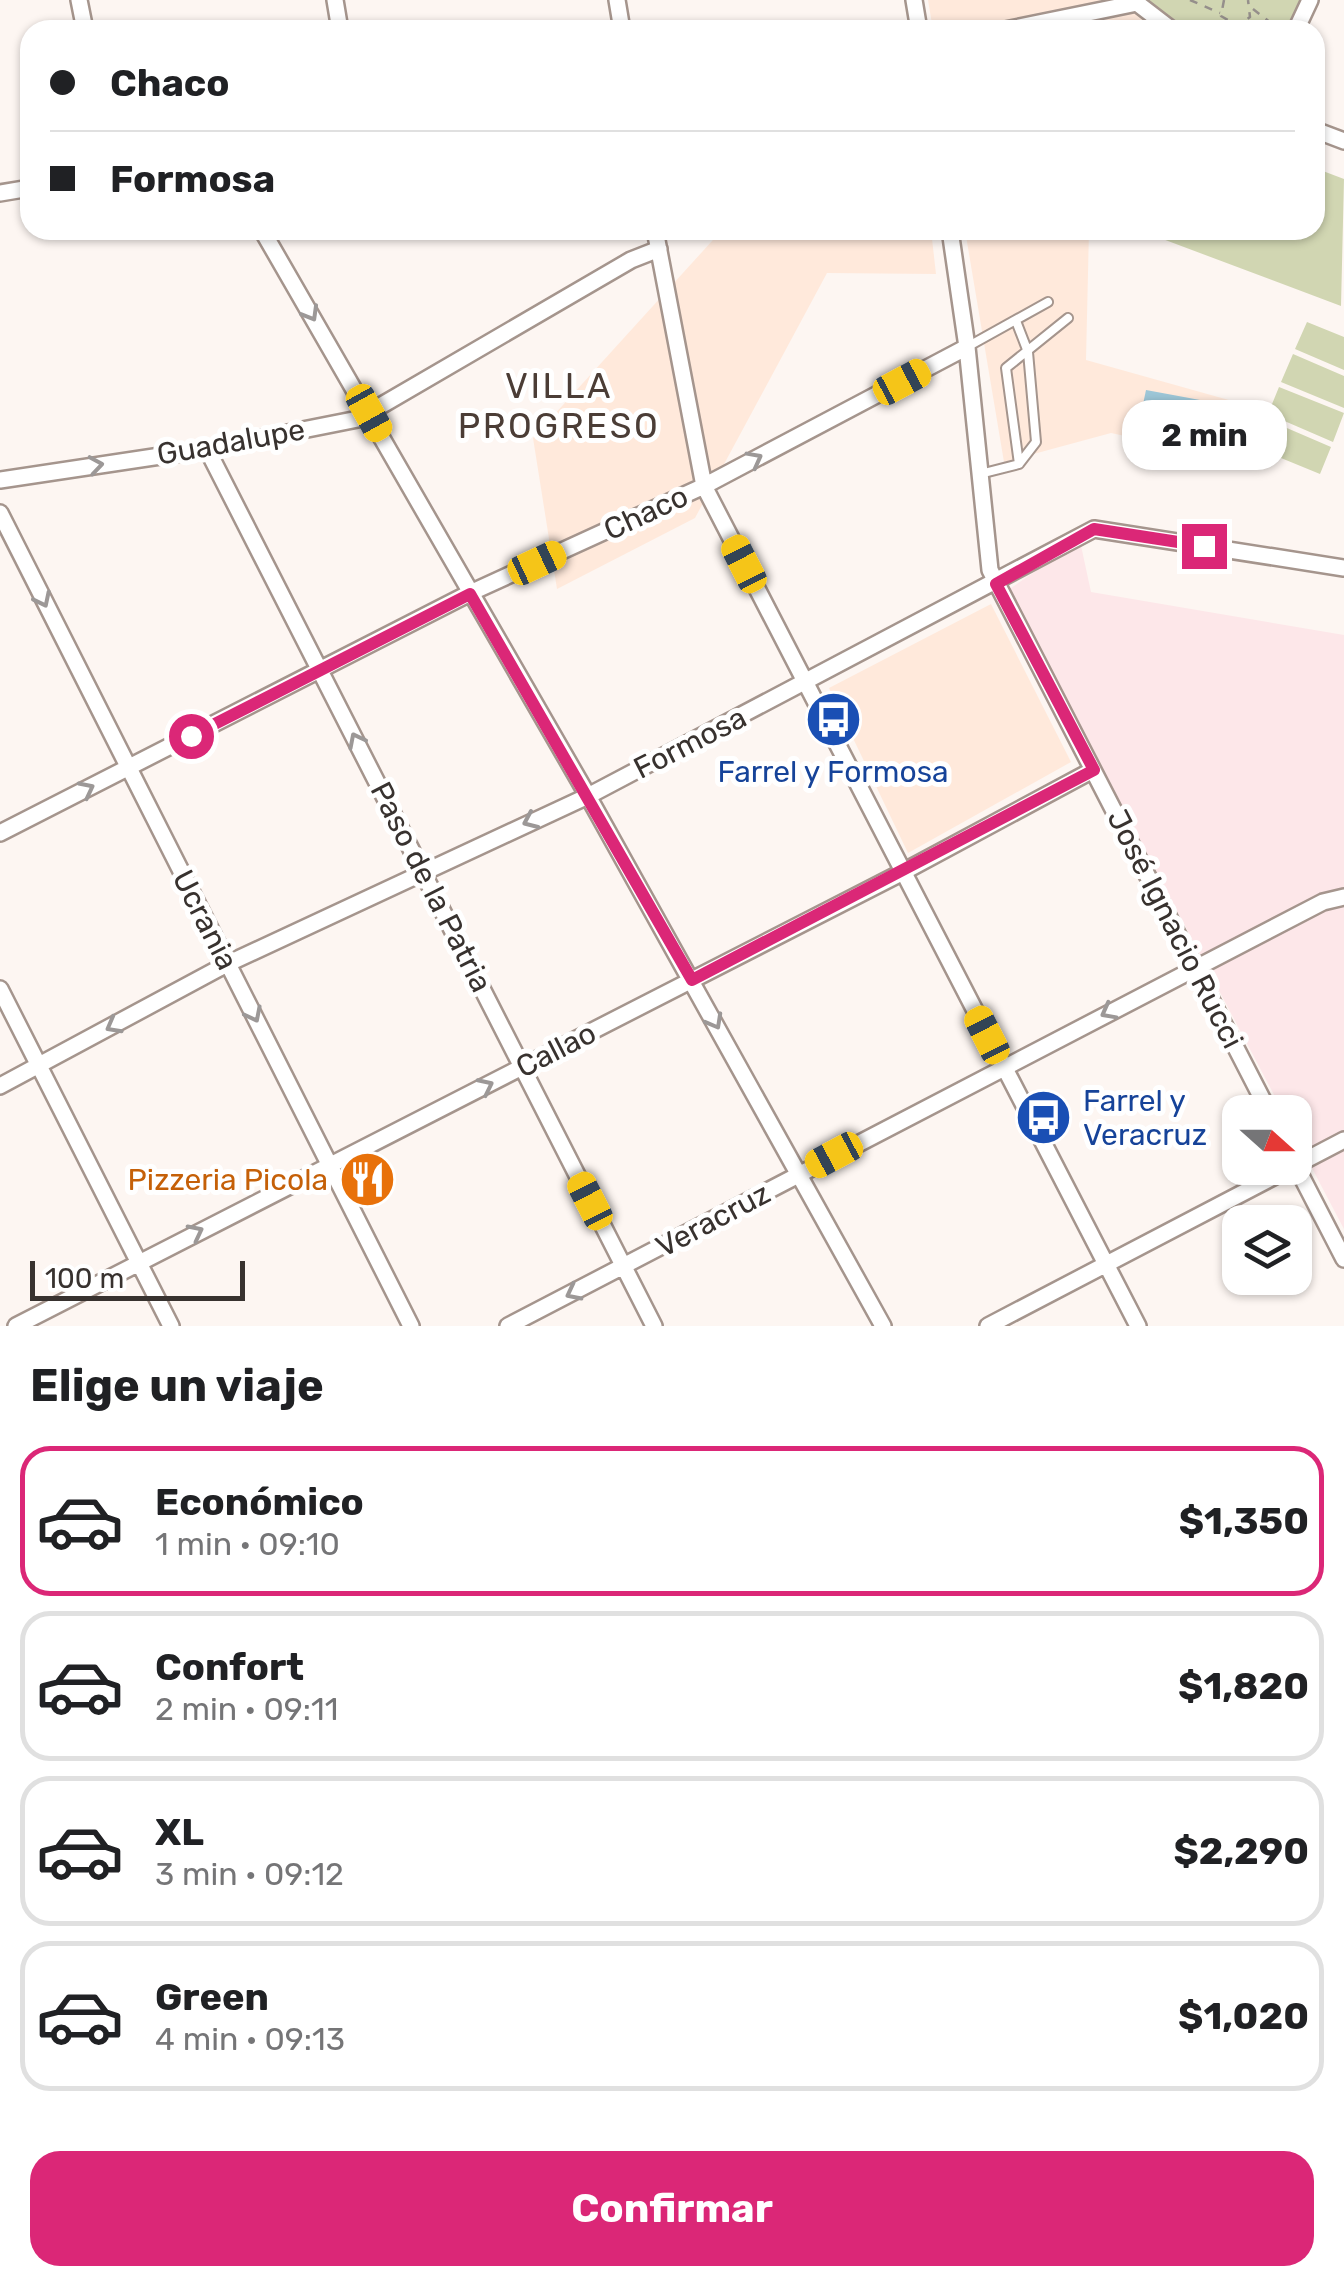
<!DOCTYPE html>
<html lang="es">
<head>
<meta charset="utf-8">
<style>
  body { margin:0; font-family:Rubik,sans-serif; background:#f6f6f6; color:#202124; height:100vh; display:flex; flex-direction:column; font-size:38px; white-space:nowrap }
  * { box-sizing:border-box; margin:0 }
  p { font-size:32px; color:#757577 }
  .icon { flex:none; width:55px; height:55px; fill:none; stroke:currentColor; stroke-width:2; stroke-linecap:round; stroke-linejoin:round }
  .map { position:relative; height:1326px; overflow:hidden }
  .sheet { display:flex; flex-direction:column; background:#fff; flex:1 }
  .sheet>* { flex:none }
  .banner { position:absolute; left:20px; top:20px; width:1305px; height:220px; border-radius:30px; box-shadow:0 2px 8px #0004; display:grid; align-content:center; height:220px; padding:0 30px; background:#fff }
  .needle { width:65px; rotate:111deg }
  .fabs { position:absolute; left:1222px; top:1095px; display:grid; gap:20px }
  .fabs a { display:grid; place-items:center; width:90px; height:90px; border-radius:20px; background:#fff; box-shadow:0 2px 8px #0004; font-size:50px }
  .scale { position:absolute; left:30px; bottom:25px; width:215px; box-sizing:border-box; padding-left:10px; border:5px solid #38322f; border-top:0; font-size:28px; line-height:35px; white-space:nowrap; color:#38322f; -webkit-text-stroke:8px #fff; paint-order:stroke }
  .end { position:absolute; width:45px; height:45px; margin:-22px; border:12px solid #db2777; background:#fff; box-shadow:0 0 0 5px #fff }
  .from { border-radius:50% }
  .bubble { position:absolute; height:70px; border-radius:30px; background:#fff; box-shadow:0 2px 8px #0004; font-size:32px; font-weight:700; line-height:70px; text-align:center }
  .car { position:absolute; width:30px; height:60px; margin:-30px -15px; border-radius:12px; box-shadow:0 0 8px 2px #0007; background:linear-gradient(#f5c518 24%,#345 0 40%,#f5c518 0 76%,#345 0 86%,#f5c518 0) }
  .banner b { display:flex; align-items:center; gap:35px; height:95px; font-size:38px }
  .banner b+b { border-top:2px solid #e0e0e0 }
  .banner i { width:25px; height:25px; background:#202124 }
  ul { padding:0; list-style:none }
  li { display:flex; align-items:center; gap:30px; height:150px; margin:0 20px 15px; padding:0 10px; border:5px solid #e0e0e0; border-radius:30px }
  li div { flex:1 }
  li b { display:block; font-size:38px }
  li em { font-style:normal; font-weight:700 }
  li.current { border-color:#db2777 }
  li>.icon { width:90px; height:90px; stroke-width:1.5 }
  h2 { padding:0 30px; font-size:45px; line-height:120px }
  .primary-button { display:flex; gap:20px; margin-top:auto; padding:20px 30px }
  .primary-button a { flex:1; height:115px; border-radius:30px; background:#db2777; color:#fff; font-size:40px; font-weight:700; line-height:115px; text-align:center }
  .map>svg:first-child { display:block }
  .commercial { fill:#ffe9db }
  .industrial { fill:#fde7e9 }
  .green { fill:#d1d6b2 }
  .water { fill:#9dc6d7 }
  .building { fill:#745d43 }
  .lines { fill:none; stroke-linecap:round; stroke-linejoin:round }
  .service-casing { stroke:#a5958d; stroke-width:12 }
  .minor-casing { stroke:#a5958d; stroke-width:20 }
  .path { stroke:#958f8b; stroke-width:2.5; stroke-dasharray:8 8; stroke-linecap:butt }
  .service { stroke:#fff; stroke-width:8 }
  .minor { stroke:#fff; stroke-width:15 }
  .oneway { stroke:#9c9897 }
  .route { stroke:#db2777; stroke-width:12 }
  .labels { text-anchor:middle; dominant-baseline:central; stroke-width:10; stroke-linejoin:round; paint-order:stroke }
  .street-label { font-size:30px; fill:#38322f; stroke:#fff }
  .transit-label { font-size:30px; fill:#164399; stroke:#fff }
  .food-label { font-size:30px; fill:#c56008; stroke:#fff; text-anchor:end }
  .quarter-label { font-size:35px; letter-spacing:2.5px; fill:#4b3d36; stroke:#fff }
</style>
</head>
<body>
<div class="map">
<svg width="1344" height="1326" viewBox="0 0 1344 1326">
  <rect width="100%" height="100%" fill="#fdf6f2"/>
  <path class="commercial" d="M928 0H1130L1153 24 1151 30H933Z
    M722 230H931L936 274 827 273 695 518 557 589 533 438Z
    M965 230H1089L1086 360 1243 404 1228 458 1111 433 1004 462Z
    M991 604 1071 762 908 853 829 688Z"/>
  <path class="industrial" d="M1080 541 1091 592 1344 635V1229L1295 1136V1112H1283L1008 590Z"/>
  <path class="green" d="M1137 0H1310L1296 30H1172Z
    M1315 168 1344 179 1341 306 1160 238 1163 230H1315Z
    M1307 322 1344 337V370L1295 349Z
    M1293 354 1344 376V408L1281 382Z
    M1279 387 1344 413 1333 442 1268 414Z
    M1266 419 1331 447 1320 474 1254 447Z"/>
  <path class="water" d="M1146 390 1200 400 1195 424 1141 414Z"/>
  <path class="building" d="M367 1165 376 1182 364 1189 357 1177Z"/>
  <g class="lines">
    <defs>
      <path id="service" d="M967 347 1048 302
        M1019 464 1006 368 1068 318
        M980 474 1019 464 1036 442 1028 352 1016 321"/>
      <path id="minor" d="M79 0 85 30
        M335 0 340 30
        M617 0 622 30
        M914 0 919 30
        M1005 30 1137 3 1172 30
        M1296 30 1310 0
        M1315 130 1344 141
        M0 193 30 188
        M262 230 588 796 883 1326
        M655 230 704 486 1138 1326
        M950 230 967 347 990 570 1269 1112
        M207 449 654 1326
        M0 480 207 449 358 419 631 260 659 249
        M0 513 411 1326
        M0 833 470 593 704 486 967 347
        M0 989 171 1326
        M0 1086 227 964 588 796 1094 529 1344 568
        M1295 1164 1344 1259
        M16 1326 903 872 1093 770
        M508 1326 1323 902 1344 897
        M988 1326 1344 1140"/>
    </defs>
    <use href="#service" class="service-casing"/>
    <use href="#minor" class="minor-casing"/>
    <path class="path" d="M1190 0 1220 13
      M1224 0 1221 16 1238 26 1250 17 1248 0
      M1253 9 1280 30"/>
    <use href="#service" class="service"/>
    <use href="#minor" class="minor"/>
  </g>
  <defs><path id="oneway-chevron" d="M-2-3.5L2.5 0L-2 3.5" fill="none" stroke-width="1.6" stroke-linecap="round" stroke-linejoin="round" transform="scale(2.5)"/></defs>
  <g class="oneway">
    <use href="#oneway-chevron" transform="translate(311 314) rotate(60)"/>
    <use href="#oneway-chevron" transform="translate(755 459) rotate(-28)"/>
    <use href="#oneway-chevron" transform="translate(96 465) rotate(-9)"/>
    <use href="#oneway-chevron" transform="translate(43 600) rotate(64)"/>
    <use href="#oneway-chevron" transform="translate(356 740) rotate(-117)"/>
    <use href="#oneway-chevron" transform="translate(87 789) rotate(-27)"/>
    <use href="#oneway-chevron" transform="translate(530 821) rotate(156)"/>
    <use href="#oneway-chevron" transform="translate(1108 1012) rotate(152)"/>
    <use href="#oneway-chevron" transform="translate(254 1015) rotate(63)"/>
    <use href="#oneway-chevron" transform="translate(715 1022) rotate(61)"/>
    <use href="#oneway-chevron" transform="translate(113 1026) rotate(151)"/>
    <use href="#oneway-chevron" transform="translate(486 1086) rotate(-26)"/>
    <use href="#oneway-chevron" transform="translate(196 1232) rotate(-27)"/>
    <use href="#oneway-chevron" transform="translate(573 1293) rotate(153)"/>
  </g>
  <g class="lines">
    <path class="route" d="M191 736 470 594 692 980 1094 770 996 584 1094 529 1204 546"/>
  </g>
  <defs>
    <symbol id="bus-disc" viewBox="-11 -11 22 22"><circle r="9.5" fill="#1a4fb4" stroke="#fff"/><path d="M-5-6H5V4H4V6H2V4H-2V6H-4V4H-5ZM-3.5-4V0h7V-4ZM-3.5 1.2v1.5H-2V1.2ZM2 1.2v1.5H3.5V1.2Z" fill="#fff"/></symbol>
    <symbol id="restaurant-disc" viewBox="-11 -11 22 22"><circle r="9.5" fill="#e8710a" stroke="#fff"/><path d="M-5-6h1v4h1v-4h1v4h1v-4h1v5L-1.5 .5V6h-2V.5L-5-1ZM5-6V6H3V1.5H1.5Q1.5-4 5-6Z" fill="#fff"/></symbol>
  </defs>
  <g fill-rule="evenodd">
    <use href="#bus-disc" x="802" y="688" width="63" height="63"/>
    <use href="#bus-disc" x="1012" y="1086" width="63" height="63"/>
    <use href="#restaurant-disc" x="336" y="1148" width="63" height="63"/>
  </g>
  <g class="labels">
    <g class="street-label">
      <text transform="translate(231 442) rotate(-10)">Guadalupe</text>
      <text transform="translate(646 513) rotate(-25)">Chaco</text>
      <text transform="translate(690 743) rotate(-27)">Formosa</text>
      <text transform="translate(431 887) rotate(63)">Paso de la Patria</text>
      <text transform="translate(205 920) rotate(63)">Ucrania</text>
      <text transform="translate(1175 929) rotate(63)">José Ignacio Rucci</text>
      <text transform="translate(556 1050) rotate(-27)">Callao</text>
      <text transform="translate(713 1220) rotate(-28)">Veracruz</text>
    </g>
    <g class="transit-label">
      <text x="833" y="772">Farrel y Formosa</text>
      <text x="1083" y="1101" text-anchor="start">Farrel y<tspan x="1083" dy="34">Veracruz</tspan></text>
    </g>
    <g class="food-label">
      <text x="328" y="1180">Pizzeria Picola</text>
    </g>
    <g class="quarter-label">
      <text x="559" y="386">VILLA<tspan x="559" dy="40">PROGRESO</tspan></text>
    </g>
  </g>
</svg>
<div class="fabs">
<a><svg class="needle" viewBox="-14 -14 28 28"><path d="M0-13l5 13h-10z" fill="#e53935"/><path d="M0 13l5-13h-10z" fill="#757577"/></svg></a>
<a><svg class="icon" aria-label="layers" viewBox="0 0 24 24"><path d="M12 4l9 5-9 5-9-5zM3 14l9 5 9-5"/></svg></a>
</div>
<div class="scale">100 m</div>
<i class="end from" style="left:191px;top:736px"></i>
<i class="end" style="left:1204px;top:546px"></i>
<div class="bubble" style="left:1122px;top:400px;width:165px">2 min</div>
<i class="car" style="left:902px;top:382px;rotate:62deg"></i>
<i class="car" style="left:369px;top:413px;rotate:151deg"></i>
<i class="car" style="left:537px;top:563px;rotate:65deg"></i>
<i class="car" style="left:744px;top:564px;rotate:333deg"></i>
<i class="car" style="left:987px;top:1035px;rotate:333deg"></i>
<i class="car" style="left:834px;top:1155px;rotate:242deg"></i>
<i class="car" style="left:590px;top:1201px;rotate:333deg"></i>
<div class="banner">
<b><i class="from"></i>Chaco</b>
<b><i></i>Formosa</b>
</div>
</div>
<section class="sheet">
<h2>Elige un viaje</h2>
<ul>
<li class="current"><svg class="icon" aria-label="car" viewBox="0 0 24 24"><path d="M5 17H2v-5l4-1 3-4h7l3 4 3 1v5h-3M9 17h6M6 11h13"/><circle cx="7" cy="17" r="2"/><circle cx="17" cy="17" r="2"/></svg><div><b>Económico</b><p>1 min · 09:10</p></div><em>$1,350</em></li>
<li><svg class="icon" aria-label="car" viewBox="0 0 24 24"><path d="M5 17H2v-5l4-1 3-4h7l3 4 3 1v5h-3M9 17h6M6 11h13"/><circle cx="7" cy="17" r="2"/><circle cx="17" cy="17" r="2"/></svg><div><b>Confort</b><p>2 min · 09:11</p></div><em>$1,820</em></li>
<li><svg class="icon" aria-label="car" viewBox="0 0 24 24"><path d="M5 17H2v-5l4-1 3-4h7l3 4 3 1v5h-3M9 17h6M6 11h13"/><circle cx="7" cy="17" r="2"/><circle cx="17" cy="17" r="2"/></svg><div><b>XL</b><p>3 min · 09:12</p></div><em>$2,290</em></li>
<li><svg class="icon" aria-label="car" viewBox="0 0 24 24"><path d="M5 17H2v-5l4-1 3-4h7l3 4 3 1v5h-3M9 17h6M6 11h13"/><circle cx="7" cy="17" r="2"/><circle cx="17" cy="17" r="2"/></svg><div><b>Green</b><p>4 min · 09:13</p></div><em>$1,020</em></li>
</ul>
<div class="primary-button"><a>Confirmar</a></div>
</section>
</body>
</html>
